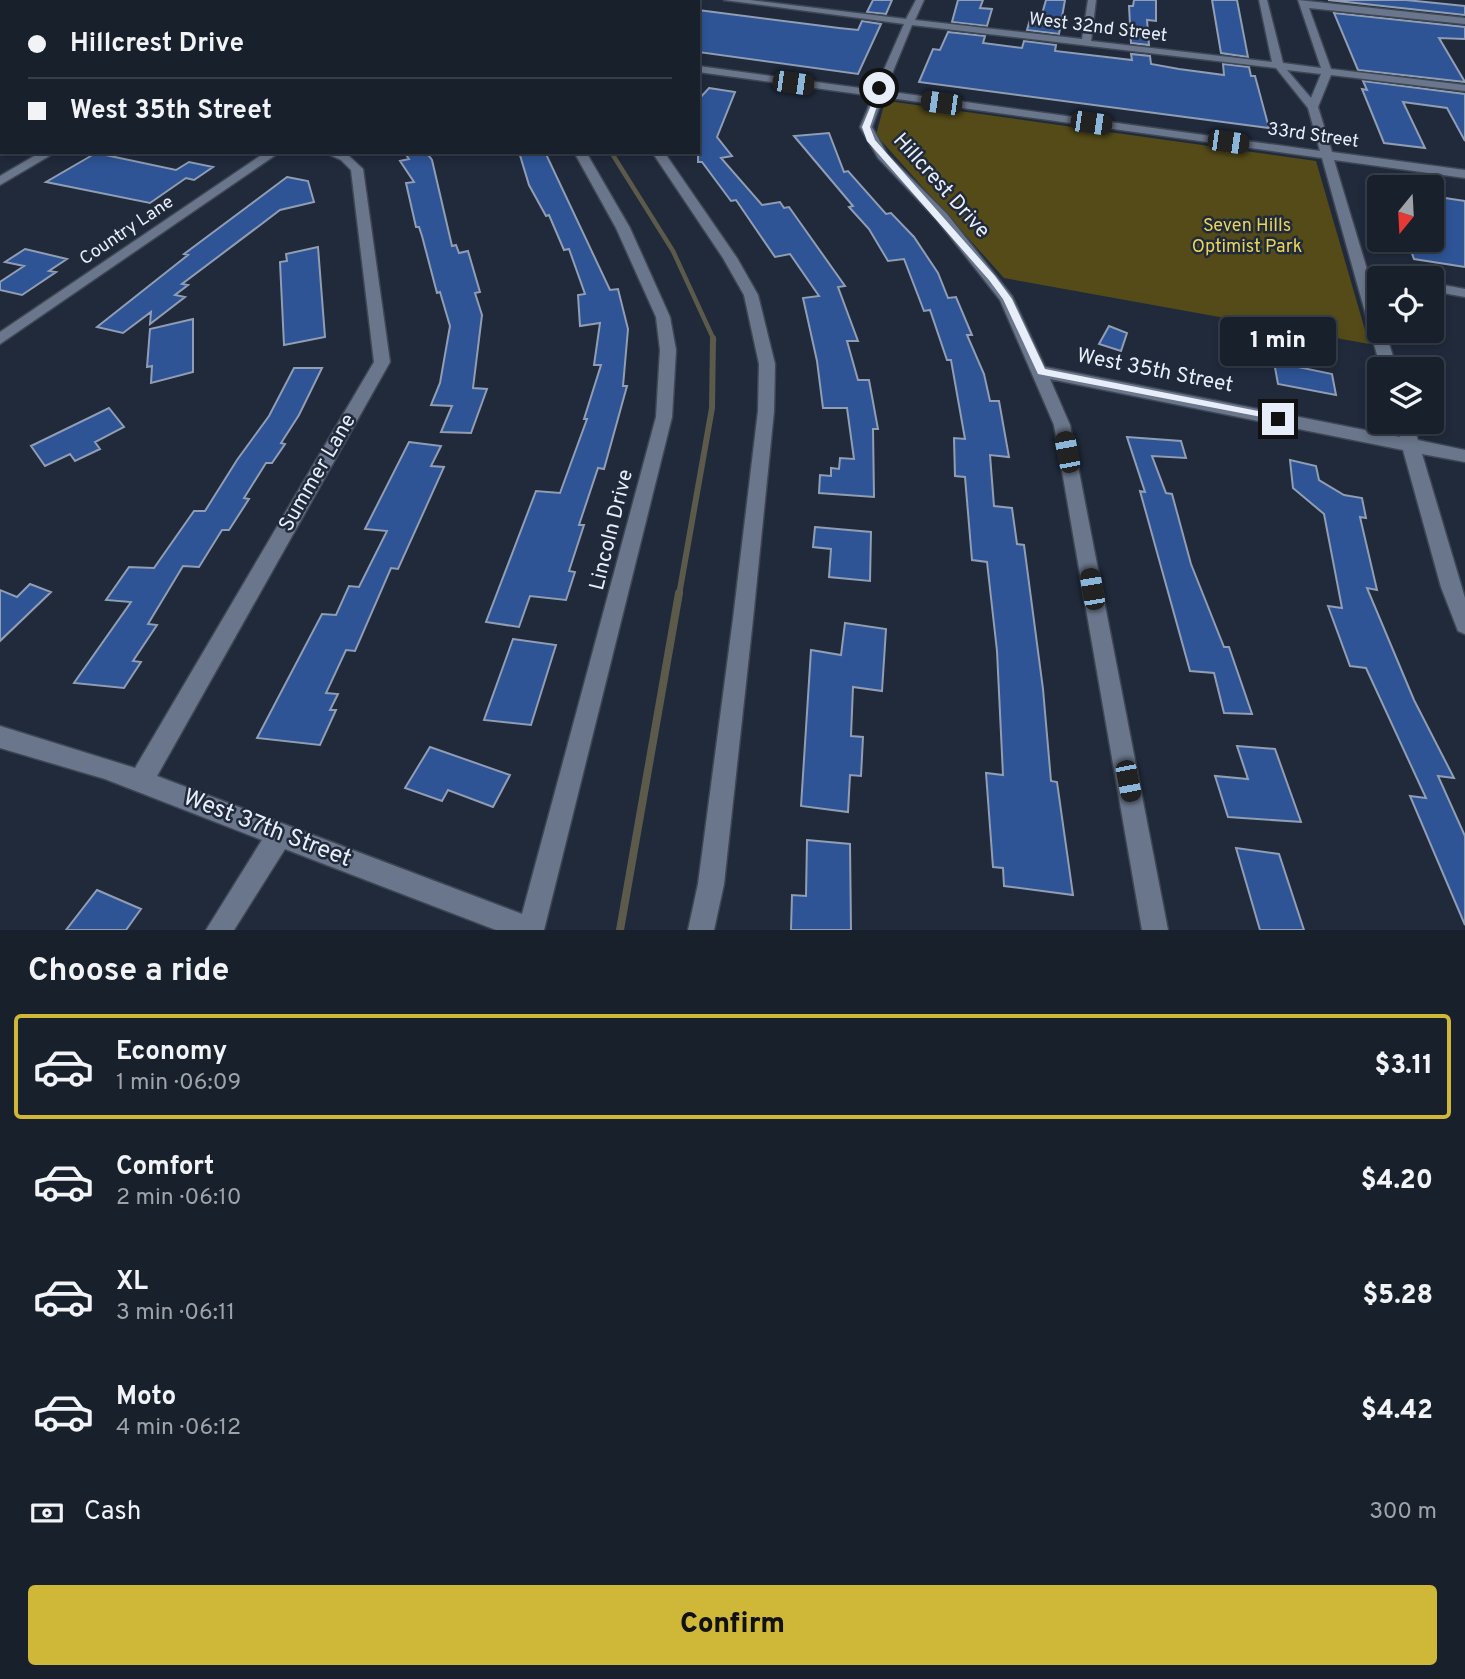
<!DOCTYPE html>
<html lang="en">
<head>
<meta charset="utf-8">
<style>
  body { margin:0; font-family:Overpass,sans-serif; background:#252d38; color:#f1f3f6; height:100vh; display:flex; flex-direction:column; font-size:26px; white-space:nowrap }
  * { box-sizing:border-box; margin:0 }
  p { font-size:23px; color:#9fa3a9 }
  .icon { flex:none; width:38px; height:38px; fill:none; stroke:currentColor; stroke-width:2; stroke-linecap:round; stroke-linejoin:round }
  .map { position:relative; height:930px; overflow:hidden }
  .side { display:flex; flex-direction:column; background:#18202c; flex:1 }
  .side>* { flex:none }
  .guide { position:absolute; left:0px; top:0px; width:700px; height:154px; box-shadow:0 4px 10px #0003,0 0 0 2px #363e48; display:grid; align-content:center; height:154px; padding:0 28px; background:#18202c }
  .needle { width:46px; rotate:198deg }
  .fabs { position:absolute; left:1367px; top:175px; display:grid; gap:14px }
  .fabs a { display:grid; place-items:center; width:77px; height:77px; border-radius:7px; background:#18202c; box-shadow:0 4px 10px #0003,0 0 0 2px #363e48; font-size:35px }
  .end { position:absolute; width:32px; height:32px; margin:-16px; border:9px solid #e7eefa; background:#111; box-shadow:0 0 0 4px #111 }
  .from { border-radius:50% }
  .bubble { position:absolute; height:49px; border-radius:7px; background:#18202c; box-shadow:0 4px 10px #0003,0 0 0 2px #363e48; font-size:23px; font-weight:800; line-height:49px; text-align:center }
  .car { position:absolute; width:21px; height:42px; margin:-21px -10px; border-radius:9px; box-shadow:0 0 5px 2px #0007; background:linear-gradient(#222 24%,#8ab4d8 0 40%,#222 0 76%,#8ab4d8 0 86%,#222 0) }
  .guide b { display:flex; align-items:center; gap:24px; height:66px; font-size:26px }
  .guide b+b { border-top:2px solid #363e48 }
  .guide i { width:18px; height:18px; background:#f1f3f6 }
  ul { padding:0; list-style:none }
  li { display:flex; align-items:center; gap:21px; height:105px; margin:0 14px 10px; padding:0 14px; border:4px solid transparent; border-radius:7px }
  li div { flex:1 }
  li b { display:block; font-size:26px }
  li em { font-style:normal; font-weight:800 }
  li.on { border-color:#cfb837 }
  li>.icon { width:63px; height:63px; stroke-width:1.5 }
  h2 { padding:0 28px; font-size:32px; line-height:84px }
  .pay { display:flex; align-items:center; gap:18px; height:77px; padding:0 28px; font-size:26px }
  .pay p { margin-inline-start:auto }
  .primary-button { display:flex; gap:14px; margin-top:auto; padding:14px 28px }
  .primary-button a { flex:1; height:80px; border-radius:7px; background:#cfb837; color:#111; font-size:28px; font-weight:800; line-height:80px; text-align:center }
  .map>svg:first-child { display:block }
  .green { fill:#544b18 }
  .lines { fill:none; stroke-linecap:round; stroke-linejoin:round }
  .stream-far3 { stroke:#5c5a4b; stroke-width:3.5 }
  .stream-far2 { stroke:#5c5a4b; stroke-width:4.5 }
  .stream-far1 { stroke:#5c5a4b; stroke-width:6 }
  .stream { stroke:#5c5a4b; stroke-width:8 }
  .building { fill:#2e5496; stroke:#909db2; stroke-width:2 }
  .minor-casing { stroke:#3e4755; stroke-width:3 }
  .minor { fill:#6a768b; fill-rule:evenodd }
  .route { fill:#e7eefa }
  .labels { text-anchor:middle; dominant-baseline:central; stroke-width:5; stroke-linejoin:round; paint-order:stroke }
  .far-street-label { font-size:18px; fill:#e7eefa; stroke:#202a3b }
  .far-park-label { font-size:18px; fill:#ecd556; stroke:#202a3b }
  .street-label { font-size:21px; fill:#e7eefa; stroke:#202a3b }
  .near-street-label { font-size:24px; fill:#e7eefa; stroke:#202a3b }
</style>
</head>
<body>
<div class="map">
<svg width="1465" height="930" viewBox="0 0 1465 930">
  <rect width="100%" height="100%" fill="#202a3b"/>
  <path class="green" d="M895 102 1316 161 1369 344 1004 278 876 135 884 105Z"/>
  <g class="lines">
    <path class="stream-far3" d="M623 2 625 0"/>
    <path class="stream-far2" d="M611 152 673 251 714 340"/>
    <path class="stream-far1" d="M679 595 712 408 713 338"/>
    <path class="stream" d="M620 930 679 593"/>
  </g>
  <path class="building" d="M873 0H892L886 14 867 12Z
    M958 0H983L980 8 992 9 987 26 952 22Z
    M1046 0H1065L1059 34 1027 30 1032 13 1042 14Z
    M1134 0H1156V21L1147 20 1149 45 1131 43 1129 6H1133Z
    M1212 0H1237L1248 57 1221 53Z
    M1328 0H1406L1465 6V15Z
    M698 10 839 28 858 30 862 21 881 24 858 74 698 52Z
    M1334 13 1465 27V39L1439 38 1465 82 1358 70Z
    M948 32 985 36 983 43 1022 48 1024 41 1056 45 1055 51 1132 60 1131 54 1150 56 1151 64 1179 69 1224 75 1223 64 1249 67 1251 76H1255L1269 128 919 82 933 49 940 50Z
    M1363 81 1465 94V141L1447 108 1403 102 1425 148 1384 143 1362 89 1367 90Z
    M709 88 735 92 717 137 732 156 721 158 762 205 780 202 784 208 789 207 845 286 838 287 858 341H847L858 380H869L878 429H873L874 497 819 493 820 475 831 476V468L839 469 840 458 854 459 847 408H823L817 361 803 298 819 296 790 254 775 257 736 200 731 201 702 162H698V100Z
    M829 133 844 172 848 171 886 214 891 213 914 237 938 273 948 298 956 297 972 335H967L984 374 990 401H999L1009 457 990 455 994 506 1012 508 1017 544 1024 545 1043 689 1051 781 1057 782 1073 895 1004 886 1003 868 993 867 986 773 1003 775 997 651 987 562 972 560 965 477 955 476 954 438 965 439 951 360H947L930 310 924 311 904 259 888 261 869 229 849 207 853 206 794 136Z
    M404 152H426L432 160 452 246 456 245 459 253 468 251 480 292 475 293 482 315 473 388 487 389 471 433 441 432 452 406 431 405 440 383 450 326 440 292 437 293 422 236 419 227H416L406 183 414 182 400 161 409 159Z
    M519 152H545L610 290 618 289 628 329 623 386H627L604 469 598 468 579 525H584L569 571 575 572 566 600 530 596 519 627 486 622 536 491 560 493 587 419H584L601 365H594L600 323 580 326 578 295 585 294 569 249 564 250 549 215 546 216 529 185Z
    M96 153 176 170 189 162 213 167 194 180 186 178 150 203 46 182Z
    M287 177 308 181 314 202 280 210 182 284 188 285 175 295 185 297 150 324 151 312 123 333 97 327 188 255 184 254Z
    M1432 196 1465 201V267L1414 259 1407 240H1432Z
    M318 247 325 337 284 345 280 262 287 261 286 254Z
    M25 249 67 259 49 271 56 272 22 295 0 290V282L24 266 5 262Z
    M193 319V372L151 383 152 366 147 367 150 329Z
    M1109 326 1127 333 1121 351 1099 344Z
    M1274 362 1332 374 1336 395 1278 384Z
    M294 368H322L299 415 281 443 285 444 272 463H266L244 498 249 499 229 530H222L199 567 183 566 148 624 157 625 133 661 141 662 124 688 74 683 131 602 106 600 129 567 154 568 194 511H205L237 460 269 416Z
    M109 408 124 427 95 442 100 449 75 461 70 454 45 466 31 446Z
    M1127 437 1181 441 1186 458 1152 456 1166 493 1172 494 1191 564 1224 647H1229L1252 714 1224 713 1214 673 1190 671 1140 491 1145 492Z
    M409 442 441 446 431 466 444 467 398 569 391 568 355 651 346 650 326 693 338 694 330 710H336L320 745 257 738 322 614 336 615 349 586 359 587 387 531 365 529Z
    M1290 460 1316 466 1319 480 1344 495 1362 498 1366 518 1360 517 1377 590 1367 588 1414 700 1454 778 1438 776 1465 836V925L1410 796 1426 798 1366 668 1350 666 1328 606 1342 608 1324 514 1293 488Z
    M815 527 871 532 870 581 829 577 831 549 813 547Z
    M30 584 51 592 0 641V590L17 597Z
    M845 623 886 629 882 691 853 687 851 736 863 737 861 776 850 775 848 812 801 806 811 650 841 655Z
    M513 639 556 645 531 725 484 720Z
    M1237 746 1275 749 1301 822 1228 817 1215 776 1248 779Z
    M430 747 510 775 493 807 448 790 442 801 405 788Z
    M807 840 850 844 851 930H791L792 895 806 896Z
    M1236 848 1279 854 1304 930H1260Z
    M97 890 141 909 126 930H66Z"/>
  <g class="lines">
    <defs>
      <path id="minor" d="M213 0H232L234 2H214Z
        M315 0H326L314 2Z
        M498 0H508L497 2Z
        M724 0H750L906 19 916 0H924L915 20 1082 39 1088 0H1096L1091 41 1272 62 1259 0H1267L1283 63 1321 68 1298 0 1465 18V24L1309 8 1331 69 1465 85V91L1331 75 1318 107 1332 152 1465 170V178L1334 160 1379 309V331H1385L1397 369H1381L1322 158 883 97 872 127 887 154 947 214 1012 296 1045 367 1400 437 1396 422H1412L1418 440 1465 450V462L1422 454 1465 598V634L1458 631 1441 587 1403 450 1050 379 1070 425 1168 930H1142L1054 425 1000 300 937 220 878 158 860 127 873 96 698 72V66L875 90 904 24ZM912 25 1276 68 1308 108 1320 151 885 91ZM1287 70 1321 74 1311 98Z
        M0 43H2V49H0Z
        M0 78H2V84H0Z
        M41 152H56L0 185V176Z
        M266 152H280L0 344V332Z
        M323 152 349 156 363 169 390 362 157 776 522 914 656 417 660 350 656 317 616 228 574 152H586L630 228 670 317 676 350 672 417 544 930H496L285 849 234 930H206L262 840 105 779 0 748V726L135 768 374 362 351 170 341 160Z
        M652 152H664L737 258 758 295 775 364 774 411 753 619 724 884 714 930H688L698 884 733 619 758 411 759 364 744 295 723 258Z
        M1432 283 1465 289V297L1432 291Z"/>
    </defs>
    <use href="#minor" class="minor-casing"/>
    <use href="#minor" class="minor"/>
  </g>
  <path class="route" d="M879 86 883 88 870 127 875 140 995 276 1012 299 1045 369 1278 415 1282 416V421L1038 374 1003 299 989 280 867 141 862 127Z"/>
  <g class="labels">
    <g class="far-street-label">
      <text transform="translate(1098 28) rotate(7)">West 32nd Street</text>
      <text transform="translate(1313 136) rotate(8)">33rd Street</text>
      <text transform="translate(127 231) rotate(-34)">Country Lane</text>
    </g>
    <g class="far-park-label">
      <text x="1247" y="226">Seven Hills<tspan x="1247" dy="21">Optimist Park</tspan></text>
    </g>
    <g class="street-label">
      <text transform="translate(941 186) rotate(48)">Hillcrest Drive</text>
      <text transform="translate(1155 371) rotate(11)">West 35th Street</text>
      <text transform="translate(318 473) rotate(-60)">Summer Lane</text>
      <text transform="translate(612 530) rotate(-76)">Lincoln Drive</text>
    </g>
    <g class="near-street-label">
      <text transform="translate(267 829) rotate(21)">West 37th Street</text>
    </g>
  </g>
</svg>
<div class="fabs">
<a><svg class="needle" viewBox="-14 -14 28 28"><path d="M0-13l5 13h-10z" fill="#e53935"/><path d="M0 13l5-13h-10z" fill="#9fa3a9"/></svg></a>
<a><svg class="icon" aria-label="locate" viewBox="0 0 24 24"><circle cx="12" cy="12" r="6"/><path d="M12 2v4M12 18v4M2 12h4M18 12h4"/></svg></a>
<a><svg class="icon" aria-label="layers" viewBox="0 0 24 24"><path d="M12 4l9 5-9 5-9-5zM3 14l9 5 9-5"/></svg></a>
</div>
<i class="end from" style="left:879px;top:88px"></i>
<i class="end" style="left:1278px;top:419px"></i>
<div class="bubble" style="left:1220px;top:317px;width:116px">1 min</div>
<i class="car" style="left:793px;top:83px;rotate:98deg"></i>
<i class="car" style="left:941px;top:103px;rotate:278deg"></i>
<i class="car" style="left:1091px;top:123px;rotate:98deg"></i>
<i class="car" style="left:1228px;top:142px;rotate:98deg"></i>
<i class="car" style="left:1067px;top:452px;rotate:349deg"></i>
<i class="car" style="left:1092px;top:589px;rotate:350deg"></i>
<i class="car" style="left:1128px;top:781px;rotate:169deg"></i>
<div class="guide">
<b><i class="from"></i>Hillcrest Drive</b>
<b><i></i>West 35th Street</b>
</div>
</div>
<section class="side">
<h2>Choose a ride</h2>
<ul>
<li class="on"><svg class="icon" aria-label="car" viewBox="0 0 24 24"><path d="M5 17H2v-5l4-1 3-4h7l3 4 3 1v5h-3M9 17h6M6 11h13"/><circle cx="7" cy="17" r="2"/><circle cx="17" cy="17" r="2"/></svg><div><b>Economy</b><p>1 min · 06:09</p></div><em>$3.11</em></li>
<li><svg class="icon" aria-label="car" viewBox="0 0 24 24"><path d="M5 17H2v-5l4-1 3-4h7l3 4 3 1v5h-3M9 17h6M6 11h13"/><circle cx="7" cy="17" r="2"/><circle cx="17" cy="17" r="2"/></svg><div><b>Comfort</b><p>2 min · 06:10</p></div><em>$4.20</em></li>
<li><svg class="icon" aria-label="car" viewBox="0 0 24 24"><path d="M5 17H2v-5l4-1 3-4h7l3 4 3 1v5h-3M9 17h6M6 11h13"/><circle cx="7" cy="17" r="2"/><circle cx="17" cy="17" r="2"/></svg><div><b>XL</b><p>3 min · 06:11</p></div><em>$5.28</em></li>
<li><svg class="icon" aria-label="car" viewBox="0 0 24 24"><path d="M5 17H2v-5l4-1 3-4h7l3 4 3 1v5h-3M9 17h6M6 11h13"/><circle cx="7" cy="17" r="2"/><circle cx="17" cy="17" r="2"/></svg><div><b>Moto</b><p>4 min · 06:12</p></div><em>$4.42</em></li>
</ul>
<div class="pay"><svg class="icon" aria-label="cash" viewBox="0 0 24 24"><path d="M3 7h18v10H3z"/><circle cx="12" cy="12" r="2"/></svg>Cash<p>300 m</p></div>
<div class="primary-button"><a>Confirm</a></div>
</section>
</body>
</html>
